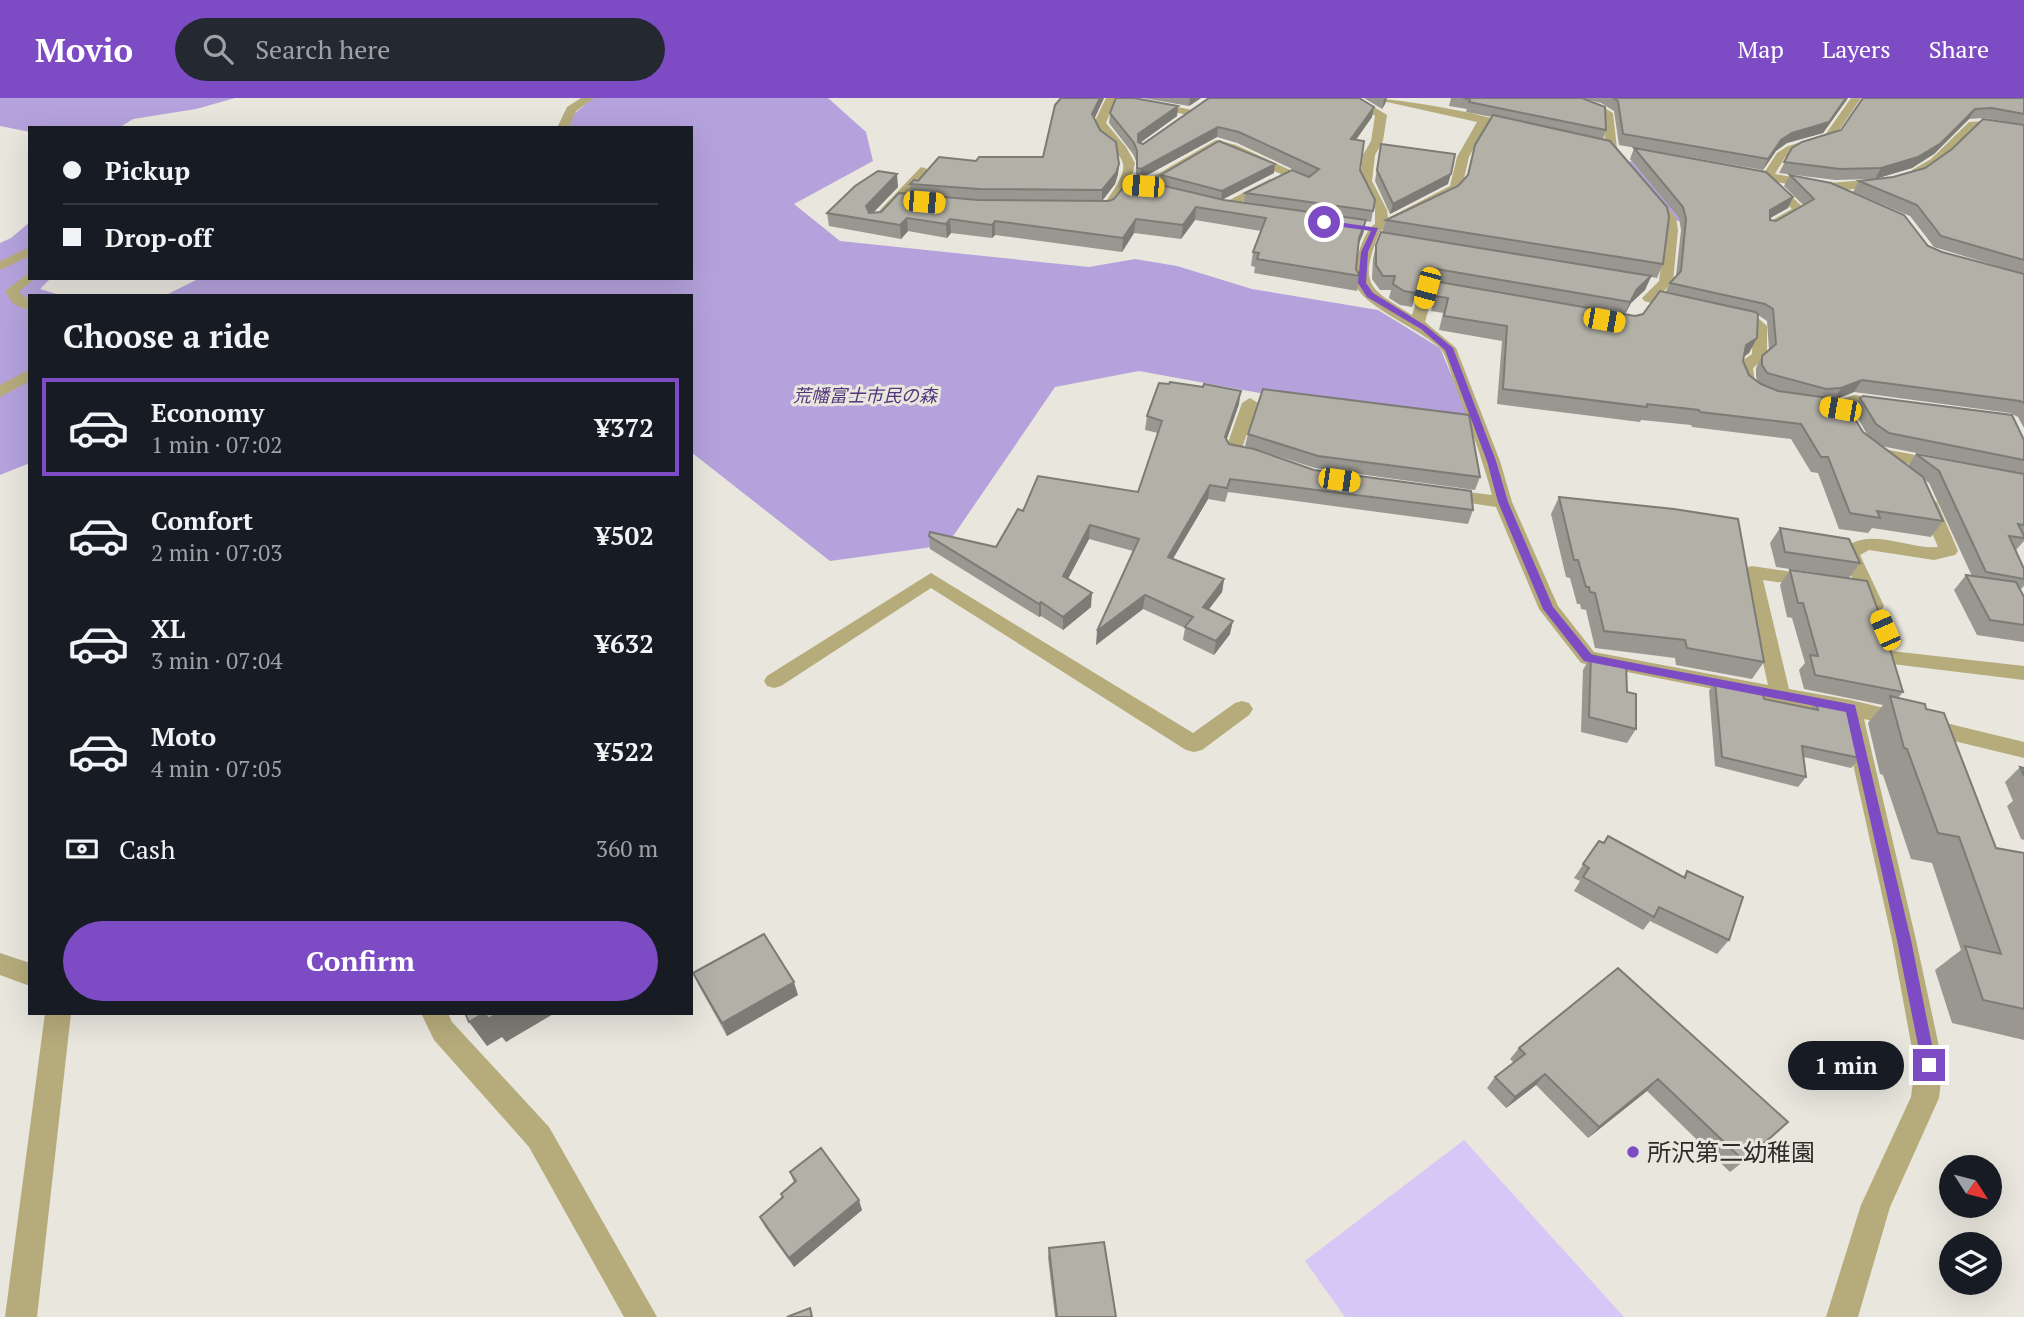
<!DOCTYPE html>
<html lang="en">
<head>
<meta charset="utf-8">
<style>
  body { margin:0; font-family:"PT Serif","Noto Sans JP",serif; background:#242831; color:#f1f3f6; height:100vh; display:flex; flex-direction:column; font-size:26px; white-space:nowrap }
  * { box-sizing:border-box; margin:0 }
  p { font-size:23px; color:#9ea1a6 }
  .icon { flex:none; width:38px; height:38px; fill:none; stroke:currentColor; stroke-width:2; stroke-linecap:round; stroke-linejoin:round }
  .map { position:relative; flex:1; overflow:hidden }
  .side { position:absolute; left:28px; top:196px; width:665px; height:721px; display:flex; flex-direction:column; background:#171b24; border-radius:0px; box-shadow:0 7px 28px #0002 }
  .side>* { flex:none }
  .banner { position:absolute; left:28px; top:28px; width:665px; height:154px; border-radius:0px; box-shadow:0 7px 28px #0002; display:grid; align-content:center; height:154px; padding:0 35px; background:#171b24 }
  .needle { width:46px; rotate:126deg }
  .controls { position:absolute; left:1939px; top:1057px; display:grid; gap:14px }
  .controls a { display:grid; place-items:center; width:63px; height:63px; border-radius:50%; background:#171b24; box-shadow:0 7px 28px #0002; font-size:35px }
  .end { position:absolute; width:32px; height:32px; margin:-16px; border:9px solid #7d4cc4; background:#fff; box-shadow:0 0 0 4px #fff }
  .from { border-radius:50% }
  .bubble { position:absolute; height:49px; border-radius:24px; background:#171b24; box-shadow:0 7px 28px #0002; font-size:23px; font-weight:800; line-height:49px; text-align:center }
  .car { position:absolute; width:21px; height:42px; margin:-21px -10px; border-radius:9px; box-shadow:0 0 5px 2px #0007; background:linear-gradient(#f5c518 24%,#345 0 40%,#f5c518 0 76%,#345 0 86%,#f5c518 0) }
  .banner b { display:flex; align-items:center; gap:24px; height:66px; font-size:26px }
  .banner b+b { border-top:2px solid #363941 }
  .banner i { width:18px; height:18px; background:#f1f3f6 }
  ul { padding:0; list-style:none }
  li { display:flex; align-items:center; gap:21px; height:98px; margin:0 14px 10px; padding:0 21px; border:4px solid transparent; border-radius:0px }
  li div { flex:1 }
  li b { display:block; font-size:26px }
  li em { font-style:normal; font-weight:800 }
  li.current { border-color:#7d4cc4 }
  li>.icon { width:63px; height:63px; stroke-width:1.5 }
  h2 { padding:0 35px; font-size:32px; line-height:84px }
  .pay { display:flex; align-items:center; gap:18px; height:77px; padding:0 35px; font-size:26px }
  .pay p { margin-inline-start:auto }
  .button { display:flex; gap:14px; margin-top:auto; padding:14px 35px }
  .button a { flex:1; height:80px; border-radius:42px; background:#7d4cc4; color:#fff; font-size:28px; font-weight:800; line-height:80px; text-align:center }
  header { display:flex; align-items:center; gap:42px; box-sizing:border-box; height:98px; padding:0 35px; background:#7d4cc4; color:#fff }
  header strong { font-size:33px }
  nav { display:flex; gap:38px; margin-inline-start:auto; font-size:24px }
  .search { width:490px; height:63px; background:#242831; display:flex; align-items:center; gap:18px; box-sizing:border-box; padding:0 24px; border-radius:38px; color:#9ea1a6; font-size:26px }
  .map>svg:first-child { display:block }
  .green { fill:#d6c7f7 }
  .forest { fill:#b5a2dd }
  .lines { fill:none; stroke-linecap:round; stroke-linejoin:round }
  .stream { stroke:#b4a1dc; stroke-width:5 }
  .minor { fill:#b5ab7b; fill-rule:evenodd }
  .wall { fill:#999790; fill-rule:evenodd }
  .shaded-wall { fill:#7d7b75 }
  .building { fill:#b2b0a7; stroke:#7d7b75; stroke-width:2 }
  .route { fill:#7d4cc4 }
  .poi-dot { fill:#7d4cc4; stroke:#e8e6dd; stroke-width:2.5 }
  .labels { text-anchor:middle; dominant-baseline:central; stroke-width:6; stroke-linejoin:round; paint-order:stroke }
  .far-park-label { font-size:18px; font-style:italic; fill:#51367c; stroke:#e8e6dd }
  .near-poi-label { font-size:24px; fill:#2c2c28; stroke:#e8e6dd; text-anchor:start }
</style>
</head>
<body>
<header>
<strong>Movio</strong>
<div class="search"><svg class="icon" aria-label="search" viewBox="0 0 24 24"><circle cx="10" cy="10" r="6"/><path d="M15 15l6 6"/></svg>Search here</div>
<nav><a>Map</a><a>Layers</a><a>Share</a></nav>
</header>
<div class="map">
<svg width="2024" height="1219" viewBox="0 0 2024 1219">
  <rect width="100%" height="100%" fill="#e8e6dd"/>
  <path class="green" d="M1464 1042 1624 1219H1345L1305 1163Z"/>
  <path class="forest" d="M0 0H235L196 11 133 21 119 30H30V34L0 28Z
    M593 0H828L866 34 873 63 794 106 840 143 1089 169 1135 161 1177 168 1252 191 1378 212 1440 250 1475 334 1139 273 1055 289 947 447 830 463 691 354V198H164L196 182 192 180H691V30H557Z
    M30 124V180H51L40 191 63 198H30V365L0 377V145L11 140Z"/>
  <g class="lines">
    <path class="stream" d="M1631 66 1677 120 1689 124"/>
    <path class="minor" d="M581 0H594L576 13 569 30H557L567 9Z
      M1106 0H1116L1106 25 1126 49 1135 65 1130 87 1114 109 1110 110 1104 106C1142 54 1116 66 1094 25Z
      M1346 0H1359L1387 17 1383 43 1375 57 1372 83 1387 112 1388 120 1450 88 1457 59 1477 24 1369 0C1390 0 1488 15 1503 25L1497 28 1487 26 1469 59 1462 89 1452 99 1380 133C1358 187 1368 190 1412 217L1422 187 1464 193 1471 197 1464 201 1433 195 1425 224 1456 250 1500 363 1512 404 1558 508 1594 554 1768 587 1743 474 1745 470 1752 468 1813 477 1820 479 1822 483 1820 487 1813 489 1763 482 1789 591 1851 602 2024 644V660L1864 621 1916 842 1943 967 1939 1000 1890 1109 1858 1219H1826L1861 1107 1911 999 1915 967 1892 842 1842 616 1581 565 1539 511 1496 409 1437 400 1434 396 1443 391 1492 397C1482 359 1468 322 1454 284 1450 274 1447 258 1440 250 1422 232 1360 207 1355 185 1352 171 1363 132 1375 126V112L1360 83 1363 57 1371 43 1375 18Z
      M1556 0C1576 0 1596 3 1613 15L1617 51 1630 67 1628 70H1620L1605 51 1604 18 1595 12Z
      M1851 0H1861L1833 41 1796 52 1785 59 1775 76 1827 85 1882 81 1888 85 1882 89 1827 93 1776 84 1806 112 1784 127H1774V121L1792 111 1762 82 1739 75 1745 71 1764 75 1777 55 1788 48 1825 37Z
      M1151 3 1196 13 1197 15 1192 18 1147 8 1146 6Z
      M1985 23 2024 30V36L1976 29C1962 44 1933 80 1912 78V72L1931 61 1969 24Z
      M1216 42 1236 47 1314 83 1304 86 1218 49 1147 91 1137 88Z
      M921 69 931 72 887 119H879V113Z
      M1270 81 1274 82V88L1226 112H1218L1216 109Z
      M1650 93 1654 94 1676 120 1678 132 1673 184 1659 198 1684 205V211L1679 212 1644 203 1642 200 1659 183 1666 132 1664 121 1644 97Z
      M30 149V158L0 172V163Z
      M30 174V180H35L19 194 30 203V213L13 206 5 193Z
      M1731 216 1758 220 1767 228V258L1753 270 1755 285 1763 293 1761 296H1749L1739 285 1738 266 1752 256 1753 230 1726 223 1724 220Z
      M30 271V283L0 299V287Z
      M1854 297 1885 301 1893 306 1885 311 1855 307 1847 314H1835L1833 311 1837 303Z
      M1250 300 1258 305 1242 350 1260 354 1262 358 1260 362 1254 363 1227 357 1225 353 1242 305Z
      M1874 349 1941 362 1949 367 1941 372 1868 358 1866 354 1868 350Z
      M1928 399 1937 404 1958 453 1955 457 1934 462 1869 452 1860 457 1884 508 1881 513H1867L1841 455C1863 425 1908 452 1938 449L1919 404Z
      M931 475 1193 635 1235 605 1242 603 1249 605 1253 611 1249 617 1202 652 1194 654 1186 652 931 490 781 588 774 590 767 588 764 583 767 578Z
      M1891 553 2024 568V582L1884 565 1881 560 1884 555Z
      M0 855 30 865V888L0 877Z
      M45 915H71L37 1219H5Z
      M421 915H448L452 924 549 1029 657 1219H624L529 1049 434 942Z"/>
  </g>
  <path class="wall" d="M1104 0 1094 20 1119 66 1118 76 1115 86 1102 103 1186 93 1160 86 1161 77 1274 75 1222 102 1244 105 1245 95 1309 79 1237 45 1217 39 1140 81H1136V63L1133 56 1109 25 1110 15 1178 8 1177 18 1140 45 1143 46 1209 0 1372 19 1356 42 1360 72 1373 113 1371 124 1366 123 1363 136 1358 148 1356 171 1360 178 1357 193 1254 175 1255 169 1251 168 1253 154 1261 133 1195 122 1181 141 1134 135 1122 154 995 137 992 140 951 135 947 140 908 133 901 141 829 128 827 115 898 89 873 115 881 114 911 96 910 86 976 63 1043 59Z
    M1143 0H1201L1189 8Z
    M1364 0H1387L1385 6 1382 11Z
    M1449 0H1582L1606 32 1603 41 1663 166 1657 180 1651 179 1645 192 1631 205 1625 216 1635 218 1643 216 1665 195 1670 185 1676 178 1681 132 1679 120 1630 61 1634 50 1793 99 1788 110 1770 120V122L1776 123 1804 108 1784 88 1790 77 1942 154 2020 175 1934 149 1910 118 1853 94 1859 83 1893 79 1925 70 2024 27V330L2018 319 2010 315 1854 294 1836 301 1863 334 1868 338 1853 312 1860 300 2024 342V376L1881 348 1908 368 1916 356 2024 376V443L2016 452 2024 471V488L2020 492 2024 499V544L1977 537 1954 492 1966 477 1972 478 1929 385 1924 381 1943 423 1931 439 1872 430 1868 435 1839 431 1818 375 1811 374 1791 341 1692 329 1691 327 1641 322 1640 324 1497 306 1502 243 1439 232 1443 215 1431 213 1439 185 1427 183 1417 189 1412 209 1400 207 1389 200 1391 192H1380L1372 181 1373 161 1376 147 1382 135 1386 122 1458 88 1467 78 1475 47 1492 19 1466 14 1467 11 1449 8 1451 0ZM1758 217 1767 223 1769 252 1762 258 1756 270V279L1758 284 1749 277 1743 263 1744 259 1749 255 1757 240Z
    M1582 0H1848L1823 35 1787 45 1776 53 1763 72 1619 47 1614 13 1601 5Z
    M2024 0V27L1985 20 1969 21 1934 56 1912 70 1875 81 1835 82 1779 75 1792 50Z
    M1381 46 1448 86 1390 116 1375 83Z
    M1239 306 1226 342 1229 346 1314 372 1473 412 1468 426 1228 394 1225 404 1208 401 1173 461 1224 481 1222 494 1208 512 1230 536 1214 557 1183 542 1185 530 1143 511 1096 547 1133 453 1089 441 1068 481 1091 509 1063 532 1041 518 1039 519 930 451 929 438 996 449 1023 413 1138 394 1158 335 1145 332 1147 318Z
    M1248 336 1480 379 1475 392 1315 370 1245 348Z
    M1559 399 1764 564 1752 581 1676 567 1675 560 1595 550 1586 512 1581 511 1580 506H1577L1570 480 1566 479 1551 416Z
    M1780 430 1860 465 1849 480 1776 469 1770 445Z
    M1790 472 1903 594 1898 600 1996 750 2024 755V942L1952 925 1935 872 1961 852 1932 765 1911 761 1883 677 1880 676 1868 625 1883 607 1804 591 1799 572 1805 565 1792 520 1787 519 1780 487Z
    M1591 557 1636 631 1627 645 1581 634 1583 572Z
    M1715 583 1764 601 1810 611 1816 603 1860 660 1851 670 1804 659 1806 679 1798 689 1715 668 1709 593Z
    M2020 669 2024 670V742L2021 741 2007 708 2013 703 2005 684Z
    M1608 738 1683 779 1687 773 1729 842 1717 856 1650 823 1643 832 1574 793 1580 783 1574 780 1599 743 1603 745Z
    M1618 870 1744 1063 1730 1074 1647 993 1588 1040 1536 987 1506 1010 1487 990 1495 979 1514 965 1510 961 1519 950Z
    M693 875 798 897 727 938 699 888Z
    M790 1074 862 1112 794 1169 765 1129 760 1119 782 1100 781 1096 794 1085Z
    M1049 1150 1116 1219H1055L1048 1160Z"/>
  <path class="shaded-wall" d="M1100 0H1104L1092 26V16Z
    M1190 0H1201L1189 8Z
    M1387 0 1385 6 1382 11 1384 1Z
    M1846 0H1848L1823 35 1787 45 1776 53 1763 72 1768 61 1781 42Z
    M1178 8 1177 18 1137 47 1138 36Z
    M1374 9 1372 19 1349 51 1351 41Z
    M1975 11 1969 21 1934 56 1912 70 1875 81 1881 70Z
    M1218 29 1217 39 1140 81 1141 71Z
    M1119 66 1118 76 1115 86 1102 103V92Z
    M1275 66 1274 75 1221 102 1222 93Z
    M897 76 898 89 867 121 866 108Z
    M1451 76 1448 86 1390 116 1393 106Z
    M1793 99 1788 110 1765 123 1770 112Z
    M1196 109 1195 122 1181 141 1183 127Z
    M907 120 908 133 901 141 900 127Z
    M950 121 951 135 947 140 946 126Z
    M1136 121 1134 135 1122 154 1123 140Z
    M1366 122 1363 136 1355 154 1359 140Z
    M995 123V137L992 140V127Z
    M1431 170 1427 183 1417 189 1412 209 1421 175Z
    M1651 178 1645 192 1631 205 1624 218 1630 204 1637 191Z
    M1757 240 1749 255 1738 262 1746 247Z
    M1862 282 1854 294 1834 302 1841 290Z
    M1241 293 1239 306 1223 352 1225 339Z
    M1210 387 1208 401 1166 472 1168 459Z
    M1090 427 1089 441 1062 492 1063 478Z
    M1224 481 1222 494 1200 523 1203 509Z
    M1092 495 1091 509 1063 532V519Z
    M1145 497 1143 511 1096 547 1097 533Z
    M1041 504V518L1039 519V506Z
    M1233 523 1230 536 1214 557 1216 543Z
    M794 884 798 897 727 938 722 925Z
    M484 915H555L506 944 502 939 487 948 469 924Z
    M1545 976 1536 987 1506 1010 1515 999Z
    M1658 981 1647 993 1588 1040 1599 1029Z
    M859 1102 862 1112 794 1169 789 1160Z"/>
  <path class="building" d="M1061 0H1100L1092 16 1100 32 1116 44 1119 66 1116 75 1102 92 979 91 910 86 914 82 918 83 939 59 976 63 979 59H1043L1055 7Z
    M1116 0H1134L1178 8 1138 36V44L1143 46 1209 0H1359L1374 9 1351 41 1364 43 1360 72 1375 102 1373 113 1245 95 1292 72 1309 79 1319 71 1239 34 1218 29 1141 71 1137 70V53L1134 45 1110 15Z
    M1463 0H1582L1605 9 1606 32 1469 4 1470 1Z
    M1613 0H1846L1829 24 1792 35 1781 42 1768 61 1623 36 1618 3Z
    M1863 0H2024V16L1992 10 1975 11 1941 45 1918 59 1881 70 1840 71 1784 64 1792 50 1802 44 1841 32Z
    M1493 17 1610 43 1667 109 1669 119 1663 166 1386 122 1458 88 1468 77 1475 47Z
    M1983 21 2024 27V162L1941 138 1917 107 1859 83 1893 79 1925 70 1952 51Z
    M1219 43 1275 66 1222 93 1161 77Z
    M1381 46 1455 56 1451 76 1393 106 1377 72Z
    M1634 50 1766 74 1793 99 1770 112V122L1776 123 1814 101 1790 77 1831 85 1904 117 1928 148 1942 154 2024 176V305L2020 303 1862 282 1841 290 1826 291 1767 275 1762 267V258L1776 246 1773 211 1765 206 1670 185 1681 173 1686 121 1683 109Z
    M878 73 897 76 866 108 869 115 881 114 899 95 978 102 1109 103 1114 101 1131 80 1224 102 1366 122 1359 140 1356 171 1360 178 1257 161 1259 155 1253 154 1266 120 1196 109 1183 127 1136 121 1123 140 995 123 992 127 950 121 946 126 907 120 900 127 827 115 855 88Z
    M1381 134 1651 178 1637 191 1630 204 1431 170 1421 175 1416 195 1404 193 1393 186 1395 178H1383L1376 167V147Z
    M1439 184 1635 218 1643 216 1660 193 1755 214 1758 216 1757 240 1746 247 1743 263 1749 277 1761 286 1778 293 1843 302 1863 334 1923 379 1943 423 1877 413 1880 420 1850 415 1828 359H1821L1801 326 1700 314 1699 312 1647 306V309L1503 291 1507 228 1444 218 1448 200 1435 198Z
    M1170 284 1203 289 1204 286 1241 293 1225 339 1229 346 1254 351 1314 372 1471 393 1473 412 1230 381 1227 390 1210 387 1168 459 1224 481 1203 509 1233 523 1216 543 1185 529 1193 519 1145 497 1097 533 1139 441 1090 427 1063 478 1092 495 1063 519 1041 504 1039 506 929 438 930 434 996 449 1018 411 1023 413 1038 378 1138 394 1162 323 1147 318 1159 285 1169 286Z
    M1263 291 1469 317 1480 379 1318 358 1248 336Z
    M1863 298 2012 317 2024 342V362L1889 335 1876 326 1860 300Z
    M1916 356 2024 376V427L2018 426 2024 438V440L2009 438 2024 471V481L1986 474 1939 373Z
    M1559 399 1674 411 1738 421 1764 564 1687 550 1685 542 1604 533 1595 495 1590 494 1589 489H1586L1578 462H1574Z
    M1780 430 1849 441 1860 465 1785 454Z
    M1790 472 1867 483 1879 515 1903 594 1815 577 1810 557 1818 558 1803 505H1798Z
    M1966 477 2016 484 2024 499V527L1990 522Z
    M1591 557 1626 565 1627 594 1636 596V631L1589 619Z
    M1715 583 1762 592 1764 601 1818 612 1816 603 1848 609 1860 660 1802 648 1806 679 1722 659Z
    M1890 598 1925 606 1926 611 1944 615 1996 750 2024 755V911L1983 902 1965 848 2001 856 1959 739 1938 735 1907 651 1904 650Z
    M2020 669 2024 670V678Z
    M1608 738 1685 780 1687 773 1743 799 1729 842 1659 809 1654 819 1583 779 1589 770 1583 766 1599 743 1604 745Z
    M764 836 794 884 722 925 693 875Z
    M1618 870 1788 1024 1744 1063 1658 981 1599 1029 1545 976 1515 999 1495 979 1525 956 1519 950Z
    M465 915H484L469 924Z
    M485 915H498L488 921Z
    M821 1050 859 1102 789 1160 760 1119 783 1099 781 1096 796 1083 790 1074Z
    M1104 1144 1116 1219H1057L1049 1150Z
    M810 1210 812 1219H787Z"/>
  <path class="route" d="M1324 122 1378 130 1368 154 1366 185 1373 195 1426 228 1453 250 1496 363 1508 404 1553 509 1592 557 1855 607 1911 842 1936 967 1934 972 1929 974 1922 967 1897 842 1846 614 1584 563 1543 511 1498 404 1487 363 1445 252 1421 231 1367 199 1358 185 1361 154 1371 133 1322 126Z"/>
  <circle class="poi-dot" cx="1633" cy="1054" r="7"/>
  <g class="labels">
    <g class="far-park-label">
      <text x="865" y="297">荒幡富士市民の森</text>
    </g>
    <g class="near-poi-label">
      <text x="1647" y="1054">所沢第二幼稚園</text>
    </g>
  </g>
</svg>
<div class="controls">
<a><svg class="needle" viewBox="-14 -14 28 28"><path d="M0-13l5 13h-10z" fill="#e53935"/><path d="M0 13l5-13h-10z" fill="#9ea1a6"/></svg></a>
<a><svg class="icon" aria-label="layers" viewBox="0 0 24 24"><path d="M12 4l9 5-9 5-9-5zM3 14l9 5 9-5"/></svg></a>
</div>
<i class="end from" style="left:1324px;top:124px"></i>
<i class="end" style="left:1929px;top:967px"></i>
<div class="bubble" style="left:1788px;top:943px;width:116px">1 min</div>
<i class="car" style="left:1143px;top:88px;rotate:275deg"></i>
<i class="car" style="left:924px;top:104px;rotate:95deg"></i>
<i class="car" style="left:1427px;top:190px;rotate:195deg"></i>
<i class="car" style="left:1604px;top:222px;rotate:100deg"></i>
<i class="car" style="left:1840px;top:311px;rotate:280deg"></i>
<i class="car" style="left:1339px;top:382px;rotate:98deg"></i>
<i class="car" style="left:1885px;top:532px;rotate:336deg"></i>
<div class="banner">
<b><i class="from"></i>Pickup</b>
<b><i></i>Drop-off</b>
</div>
<section class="side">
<h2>Choose a ride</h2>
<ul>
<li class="current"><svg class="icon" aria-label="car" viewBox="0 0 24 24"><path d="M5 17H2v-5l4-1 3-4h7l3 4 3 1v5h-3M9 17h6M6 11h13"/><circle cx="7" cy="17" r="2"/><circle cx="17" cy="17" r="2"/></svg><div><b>Economy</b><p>1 min · 07:02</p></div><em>¥372</em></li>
<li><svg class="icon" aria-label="car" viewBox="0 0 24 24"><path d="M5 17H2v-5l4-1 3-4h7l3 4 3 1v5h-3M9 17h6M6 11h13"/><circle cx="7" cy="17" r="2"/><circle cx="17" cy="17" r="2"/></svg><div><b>Comfort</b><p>2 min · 07:03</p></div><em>¥502</em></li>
<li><svg class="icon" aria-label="car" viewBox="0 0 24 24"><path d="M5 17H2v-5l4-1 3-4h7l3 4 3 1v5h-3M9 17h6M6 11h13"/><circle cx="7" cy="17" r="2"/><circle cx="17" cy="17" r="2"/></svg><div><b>XL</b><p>3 min · 07:04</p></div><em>¥632</em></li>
<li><svg class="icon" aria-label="car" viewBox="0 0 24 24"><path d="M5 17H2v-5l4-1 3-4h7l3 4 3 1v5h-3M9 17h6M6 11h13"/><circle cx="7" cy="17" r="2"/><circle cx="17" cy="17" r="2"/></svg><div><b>Moto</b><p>4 min · 07:05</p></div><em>¥522</em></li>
</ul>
<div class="pay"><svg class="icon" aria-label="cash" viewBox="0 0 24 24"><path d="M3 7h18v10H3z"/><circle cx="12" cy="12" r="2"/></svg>Cash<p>360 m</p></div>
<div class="button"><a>Confirm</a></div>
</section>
</div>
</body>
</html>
